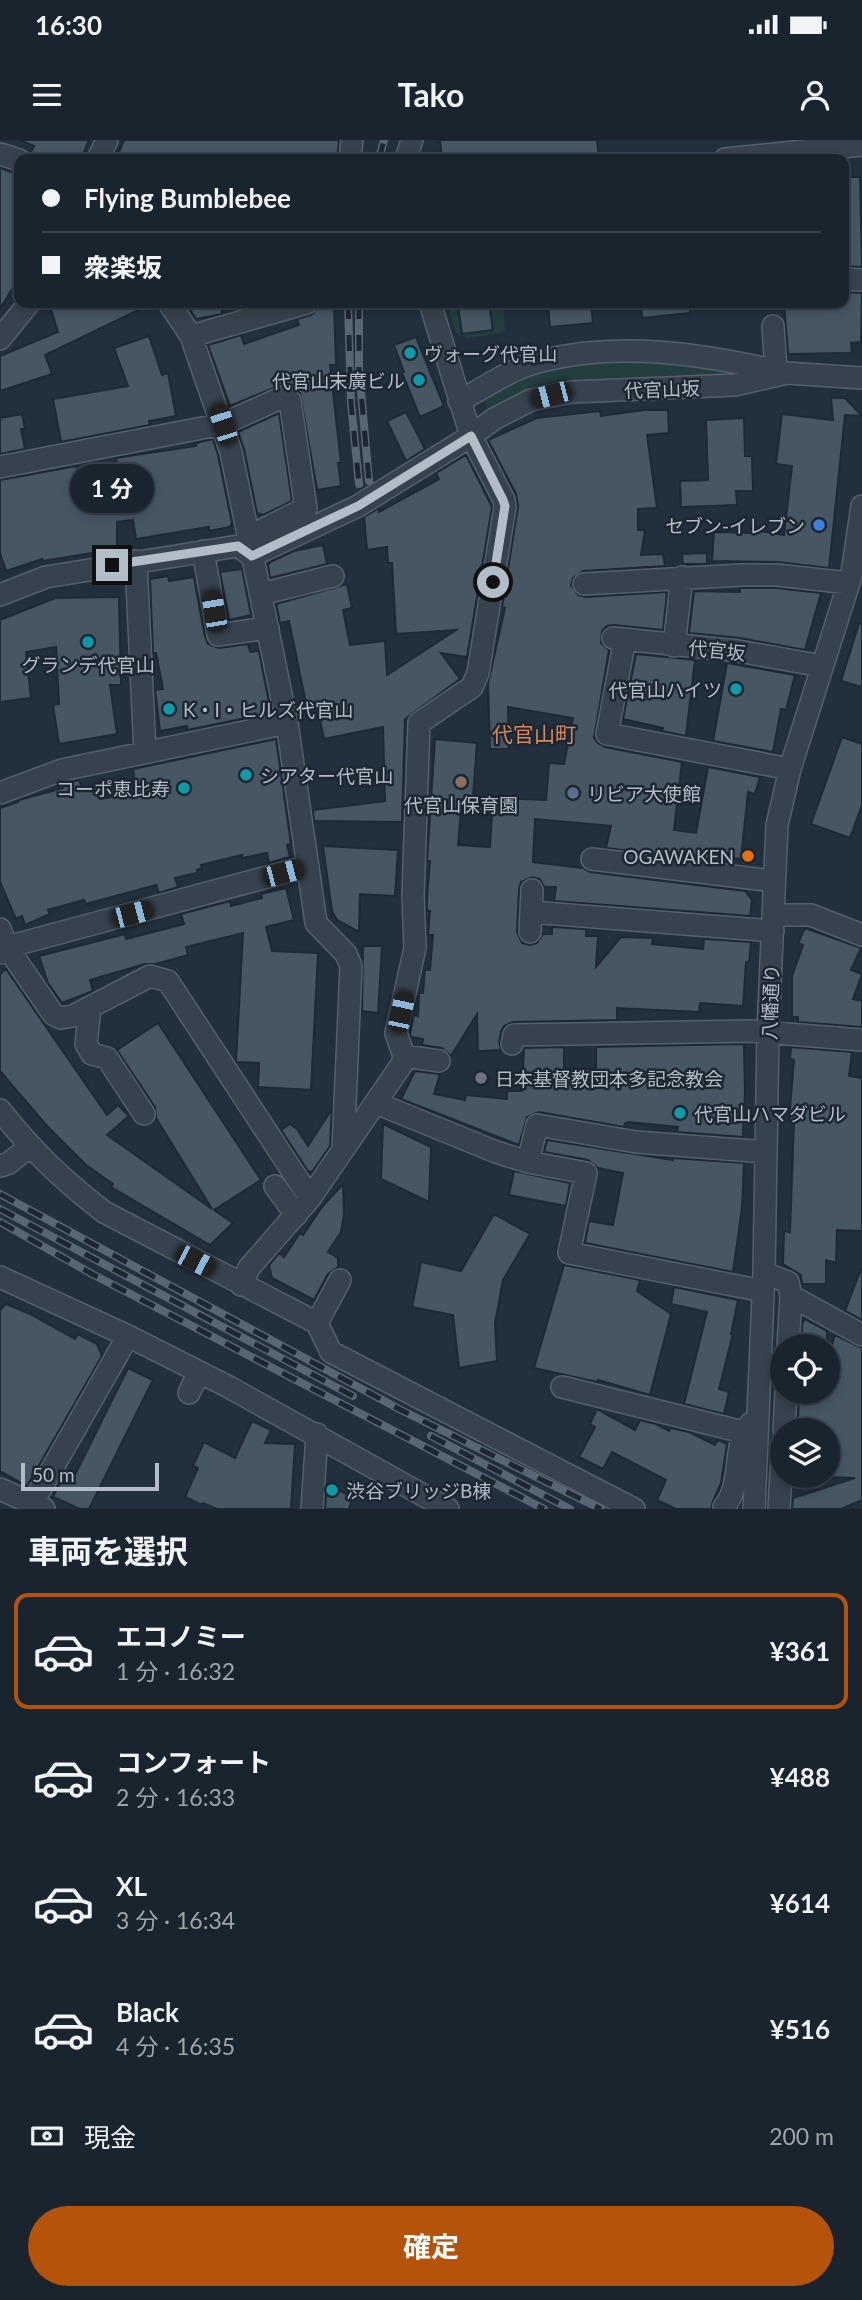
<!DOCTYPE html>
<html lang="ja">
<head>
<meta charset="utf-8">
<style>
  body { margin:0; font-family:Lato,"Noto Sans JP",sans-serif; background:#27303a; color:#f1f3f6; height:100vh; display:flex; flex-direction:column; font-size:26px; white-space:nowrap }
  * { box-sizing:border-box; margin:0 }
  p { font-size:23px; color:#9fa4aa }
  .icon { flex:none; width:38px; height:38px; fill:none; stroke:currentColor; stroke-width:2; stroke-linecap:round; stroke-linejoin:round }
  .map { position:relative; height:1369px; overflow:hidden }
  .side { display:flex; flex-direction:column; background:#1a242e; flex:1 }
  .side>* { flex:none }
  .banner { position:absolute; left:14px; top:14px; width:835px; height:154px; border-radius:14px; box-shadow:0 4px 10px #0003,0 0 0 2px #38414a; display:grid; align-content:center; height:154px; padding:0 28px; background:#1a242e }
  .buttons { position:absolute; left:770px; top:1194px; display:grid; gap:14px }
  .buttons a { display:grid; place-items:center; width:70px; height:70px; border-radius:50%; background:#1a242e; box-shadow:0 4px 10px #0003,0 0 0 2px #38414a; font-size:35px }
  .scale { position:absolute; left:21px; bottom:18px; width:138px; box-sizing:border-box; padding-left:7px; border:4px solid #b2bdc8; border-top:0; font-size:19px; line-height:24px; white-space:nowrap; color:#b2bdc8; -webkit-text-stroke:5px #1c2732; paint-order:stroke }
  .end { position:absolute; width:32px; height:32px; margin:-16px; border:9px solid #b2bdc8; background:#111; box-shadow:0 0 0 4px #111 }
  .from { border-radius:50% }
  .bubble { position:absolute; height:49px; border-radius:24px; background:#1a242e; box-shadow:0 4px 10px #0003,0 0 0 2px #38414a; font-size:23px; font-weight:700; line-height:49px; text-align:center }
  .car { position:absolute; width:21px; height:42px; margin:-21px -10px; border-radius:9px; box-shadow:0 0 5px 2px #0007; background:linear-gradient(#222 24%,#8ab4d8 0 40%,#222 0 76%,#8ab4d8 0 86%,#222 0) }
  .banner b { display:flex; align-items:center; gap:24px; height:66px; font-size:26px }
  .banner b+b { border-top:2px solid #38414a }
  .banner i { width:18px; height:18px; background:#f1f3f6 }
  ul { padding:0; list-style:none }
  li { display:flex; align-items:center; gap:21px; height:116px; margin:0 14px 10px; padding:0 14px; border:4px solid transparent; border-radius:14px }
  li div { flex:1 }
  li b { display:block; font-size:26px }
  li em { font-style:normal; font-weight:700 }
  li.current { border-color:#b45309 }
  li>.icon { width:63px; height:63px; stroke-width:1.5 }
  h2 { padding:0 28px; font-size:32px; line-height:84px }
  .pay { display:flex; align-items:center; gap:18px; height:77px; padding:0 28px; font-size:26px }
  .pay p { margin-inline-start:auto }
  .action { display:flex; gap:14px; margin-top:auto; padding:14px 28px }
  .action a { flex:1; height:80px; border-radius:42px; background:#b45309; color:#fff; font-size:28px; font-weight:700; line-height:80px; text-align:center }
  .status { display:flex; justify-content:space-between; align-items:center; height:49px; padding:0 35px; background:#1a242e; direction:ltr }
  .status svg { height:19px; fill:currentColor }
  header { display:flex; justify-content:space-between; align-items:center; height:91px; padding:0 28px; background:#1a242e; font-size:32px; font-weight:700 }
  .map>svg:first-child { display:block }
  .green { fill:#243d3e }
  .building { fill:#465663; stroke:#1d2934; stroke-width:2; fill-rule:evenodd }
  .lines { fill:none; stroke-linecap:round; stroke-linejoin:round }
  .minor-casing { stroke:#54606b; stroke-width:24 }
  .minor { stroke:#36424d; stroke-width:21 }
  .rail-casing { stroke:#586674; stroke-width:8 }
  .rail { stroke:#1c2732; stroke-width:5; stroke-dasharray:16; stroke-linecap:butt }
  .route { stroke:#b2bdc8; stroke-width:9 }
  .culture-dot { fill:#0f9aa8; stroke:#1c2732; stroke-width:2.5 }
  .shop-dot { fill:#3f7fe0; stroke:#1c2732; stroke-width:2.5 }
  .education-dot { fill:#8d6e63; stroke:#1c2732; stroke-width:2.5 }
  .service-dot { fill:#5c6f8a; stroke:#1c2732; stroke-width:2.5 }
  .food-dot { fill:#e8710a; stroke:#1c2732; stroke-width:2.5 }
  .worship-dot { fill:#6b7280; stroke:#1c2732; stroke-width:2.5 }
  .labels { text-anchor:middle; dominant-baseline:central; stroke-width:5; stroke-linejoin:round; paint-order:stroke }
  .poi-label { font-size:19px; fill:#b2bdc8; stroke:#1c2732; text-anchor:start }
  .street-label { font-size:19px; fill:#b2bdc8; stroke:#1c2732 }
  .neighbourhood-label { font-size:21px; fill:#d7885e; stroke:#1c2732 }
</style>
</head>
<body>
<div class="status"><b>16:30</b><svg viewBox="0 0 49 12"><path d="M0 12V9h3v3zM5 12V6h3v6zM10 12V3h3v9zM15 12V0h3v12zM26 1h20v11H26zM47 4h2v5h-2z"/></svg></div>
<header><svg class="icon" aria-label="menu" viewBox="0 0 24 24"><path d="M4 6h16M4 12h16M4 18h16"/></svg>Tako<svg class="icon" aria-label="person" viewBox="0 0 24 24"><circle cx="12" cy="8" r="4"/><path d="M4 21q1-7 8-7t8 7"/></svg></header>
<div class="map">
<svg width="862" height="1369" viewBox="0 0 862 1369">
  <rect width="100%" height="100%" fill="#22303d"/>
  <path class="green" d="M447 163H503L505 192 468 199 456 193Z
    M629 218 739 229 737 239 489 274 483 257 543 227Z"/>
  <path class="building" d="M20 0H89L81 19H65L52 14 49 19H42L30 14 34 6Z
    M124 0H339L337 19H116Z
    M440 0H597L599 19H442Z
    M0 28 19 35V138L0 169Z
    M844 37H860L862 127 844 126Z
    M844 152 862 153 861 202 851 203 852 213 788 214 784 163H844Z
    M49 163H153L45 215 52 234 0 251V216L58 192Z
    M186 163H221L222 174 196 179Z
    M489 163 493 190 462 194 458 166Z
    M548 163H591L593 183 550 187Z
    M641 163H689L690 173 642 178Z
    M334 165 336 225H330L341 323H338L341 346 317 350 300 253 283 244 230 266 208 205 241 195 244 204 299 185 297 179 311 175 320 166Z
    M149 196 162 235 168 233 176 276 149 281 150 285 61 302 53 259 128 246 114 208Z
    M416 197 444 266 420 277 402 233 404 232 394 205Z
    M831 258H845L862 276 845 275 829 428 777 422 712 421 714 392 759 393 760 391 784 395 792 326 776 324 782 274 833 280Z
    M644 270H668L669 293 647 295 657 368 638 369V390H645L641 415 663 414 665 426 583 431 573 438 571 445 578 455 585 457 667 452 663 490 614 485 607 486 602 491 601 503 609 510 594 598 598 603 605 607 682 622 674 690 696 693 708 627 760 637 755 654 748 652 741 719 720 716 724 722 606 708 611 686 535 679 533 722 583 728 590 732 745 751 752 760 750 776 554 761 556 747H544L540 739 532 737 521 742 519 749 517 792 522 803 530 805 537 803 543 794H552V787L586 789V796H598L596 827 621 797 653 798 652 804 703 809 704 799 751 802 749 822H746L743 866 700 863 699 872 617 868V880L513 882 504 886 501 892 499 902 501 910 478 911 477 874 451 916 442 908 422 905 423 899 411 897 410 894 413 875 418 876 419 853H423L425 830H430L433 795H428L430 771H427V757L430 721H427L435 599 477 603 473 657 546 660 549 623 564 624 573 578 508 567 509 609H490L488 543 505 468 502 467 518 366 516 354 488 300 537 278 600 271 601 276ZM461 671 492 674 490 707 458 705Z
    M406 272 425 309 406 321 387 281Z
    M279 273 292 361 263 375 257 373 244 309 238 292Z
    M22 274 25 289H21L25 309 0 314V278Z
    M744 278 745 316H752L753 351H736L737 365 681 367 680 341 708 340 706 280Z
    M213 299 218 315 232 383 230 387 209 391V387L136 399 133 380 117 382V409L43 421 42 419 6 431 0 413V340L77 326 79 337 118 330 116 318 196 306V303Z
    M466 315 492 367 467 517 441 513 460 539 405 579 402 682 314 681 313 670 385 661 383 587 324 599 318 571 308 573 289 481 280 483 276 464 347 444 352 468 343 470 350 505 385 501 387 535 456 490 396 494 392 423H388L387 407 367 410 364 377 379 368V372L439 339 436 333Z
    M323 405 327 424 270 438 268 425 270 422 294 411Z
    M707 413V424H683L682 414Z
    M242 429 251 475 229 480 220 432Z
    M168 436 169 441 194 437 205 497 208 504 219 508 248 504 250 512 259 511 271 573 187 590V586L160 591 155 550 163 549 156 513H153L150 439Z
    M740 448H776L821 453 805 510 740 498 689 493 694 451 740 452Z
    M119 457 121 545H110L117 594 59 604 53 565 59 564 56 507 26 512 31 558 0 562V480L55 458Z
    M859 483 862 484V547L841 541Z
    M636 514 695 520 686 596 662 591 663 588 623 579Z
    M727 523 795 535 786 570 781 569 773 612 713 601Z
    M842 597 862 604V665L850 698 811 684Z
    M276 599 291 704 287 705 290 717 269 723 267 713 242 718V715L201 725 202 728 197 730V733L175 738 178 747 159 753 156 745 86 764 84 760 48 770 50 774 25 785 22 776 16 779 0 742V668L18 662 19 660 63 648 62 644 79 640 82 648 96 645 100 659 136 652 133 629Z
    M323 706 398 710 395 756 360 754 359 792 337 780 332 771Z
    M286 748 294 780 266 787 272 811 318 813 311 950 258 947 259 923 236 922 243 793 186 807 188 815 156 824H145L90 840 93 851 62 863 48 843 39 816 125 794 126 799 184 784 181 774 230 761 231 766 262 758 261 754Z
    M805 788 861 808 851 830 862 834 853 859 862 861V887L798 882V877H792V836L803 805 798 803Z
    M363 806H382L378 873 362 871Z
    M6 829 107 975 118 965 129 976 107 995 212 1069 156 978 155 967 117 910 158 883 261 1040 214 1070 233 1083 210 1105 111 1047 113 1044 86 1025 47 986 0 931V834Z
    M744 904 745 953 743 997 677 992 678 987 628 982 625 983 624 987 539 972 527 977 519 1005 401 959 415 931 440 934 434 954 465 960 466 955 507 959V951H522L524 908 564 907V929H596V907Z
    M791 907 852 912 849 936 862 938V1091L837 1090 836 1123 826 1120V1144H802L801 1135 783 1124 784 1091 790 1092 794 981 789 980 794 920 790 919Z
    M332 969 330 1006 312 1032 308 1031 281 990 290 984 297 989 308 1006Z
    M383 984 431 1007 429 1062 381 1039Z
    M547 1000 673 1020V1018L744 1023 742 1068 733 1132 585 1103 589 1081 613 1085 623 1033 598 1028 588 1020 544 1012Z
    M514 1031 570 1043 566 1066 509 1055Z
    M343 1044 344 1075 341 1092 328 1112 338 1118V1127L328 1134 314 1160 272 1138 269 1125 279 1113 284 1117 300 1093 303 1095 322 1067Z
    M494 1074 530 1094 503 1140 495 1183 497 1221 459 1228 453 1175 412 1167 421 1122 461 1131Z
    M564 1125 640 1140 637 1151 671 1174 650 1255 598 1240 597 1242 534 1228Z
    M861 1129H862V1180L845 1171Z
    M674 1147 738 1160 731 1194H733L719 1249 729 1252 724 1274 684 1264 707 1172 671 1164Z
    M6 1164 30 1174 75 1199 78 1194 97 1204 102 1216 27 1346 0 1331V1170Z
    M805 1179 827 1191V1206H801L802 1184Z
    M835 1195 862 1208V1360L841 1369H792L793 1358 855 1338 828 1337V1290H812L798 1282 799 1251H828V1216Z
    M128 1228 153 1240 89 1369H80L53 1357 64 1335 73 1339Z
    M597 1269 635 1290 640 1280 656 1284 669 1291 671 1288 689 1292 715 1305 718 1300 727 1304 721 1343 713 1361 711 1369H676L657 1360 666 1340 612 1312 603 1329 579 1317 595 1287 590 1284Z
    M252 1281 271 1290 265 1303 295 1304 291 1369H217L203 1363 202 1365 185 1357 198 1328 193 1326 204 1302 235 1318Z
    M327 1344 352 1357 349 1369H325Z"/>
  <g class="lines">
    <defs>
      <path id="minor" d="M0 14 19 20
        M98 19 107 0
        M350 19 352 0
        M406 19 412 0
        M725 19 862 5
        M844 139 862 140
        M169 163 191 196 231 312 287 583 316 783 346 814 351 826 343 1010
        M773 186 776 231
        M191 196 307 163
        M0 199 29 163
        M459 261C486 247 512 228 541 221 620 201 703 214 781 232
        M0 327 223 284 283 257 290 261 306 368 248 397
        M203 411 218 495 268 488
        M252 416 358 366 471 296 494 279 531 260 572 252 735 245 787 233 862 238
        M136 421 145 613
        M584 444 742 435H777L849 443
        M261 454 333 436
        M0 455 46 437 238 406 252 416
        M613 498 738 511 822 526
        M625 499 607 594 790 629
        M674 506 682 437
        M0 653 62 630 287 583
        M592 719 774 741
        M531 772 773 791
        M773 775H811L862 795
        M0 789 7 807 53 874 61 878 73 876 150 836 168 841 310 1058
        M530 792 532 750
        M0 813 7 807 308 726
        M90 867 86 904 92 914 107 918 144 974
        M512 904 514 895 751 891 862 900
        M404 916 439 921
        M376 963 496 1012 528 1022 586 1033 569 1113 763 1151
        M0 970C32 1011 63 1040 104 1072L317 1183 331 1212 634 1369
        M528 1022 537 985 636 1002 766 1012
        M0 1026 9 1023 29 1007
        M275 1046 296 1075
        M764 1133 788 1142 791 1156 788 1206
        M0 1137 128 1196 227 1246 448 1369
        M241 1145 249 1128 310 1058 402 924 404 916 396 893 415 808 413 756 419 583 472 547 478 533 505 367 504 360 471 296 430 163
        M791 1156 862 1195
        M317 1183 340 1140
        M562 1247 743 1292
        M189 1253 199 1232
        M784 1290 786 1251
        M0 1349 44 1369
        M32 1364 128 1196
        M724 1367C744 1343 731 1306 751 1283
        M312 1369 317 1294
        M754 1369 764 1133 768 891 777 685 790 629 852 433 862 366
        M779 1369 782 1315"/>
    </defs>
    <use href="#minor" class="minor-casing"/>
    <use href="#minor" class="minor"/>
    <defs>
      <path id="rail" d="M379 19 384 0
        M348 163 351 263 359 344
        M359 163V229L369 341
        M0 1054 401 1270 601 1369
        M0 1069 353 1256
        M0 1082 92 1134 544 1369
        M431 1296 570 1369"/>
    </defs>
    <use href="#rail" class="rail-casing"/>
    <use href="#rail" class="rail"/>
  </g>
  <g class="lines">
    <path class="route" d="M112 425 238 406 252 416 358 366 471 296 503 360 505 366 493 442"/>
  </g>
  <g class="culture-dot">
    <circle cx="410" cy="213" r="7"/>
    <circle cx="419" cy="240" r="7"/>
    <circle cx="88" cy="502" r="7"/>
    <circle cx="736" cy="549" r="7"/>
    <circle cx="169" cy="569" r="7"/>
    <circle cx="246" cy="635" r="7"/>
    <circle cx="184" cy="648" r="7"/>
    <circle cx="680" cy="973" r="7"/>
    <circle cx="332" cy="1350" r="7"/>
  </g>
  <circle class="shop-dot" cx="819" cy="385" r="7"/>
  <circle class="education-dot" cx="461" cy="642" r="7"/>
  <circle class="service-dot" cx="573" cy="653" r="7"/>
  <circle class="food-dot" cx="748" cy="716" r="7"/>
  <circle class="worship-dot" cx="481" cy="938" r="7"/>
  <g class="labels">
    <g class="poi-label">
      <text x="424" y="213">ヴォーグ代官山</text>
      <text x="405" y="240" text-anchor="end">代官山末廣ビル</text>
      <text x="805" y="385" text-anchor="end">セブン-イレブン</text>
      <text x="88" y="524" text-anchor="middle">グランデ代官山</text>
      <text x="722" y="549" text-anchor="end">代官山ハイツ</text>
      <text x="183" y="569">K・I・ヒルズ代官山</text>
      <text x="260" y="635">シアター代官山</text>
      <text x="170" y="648" text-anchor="end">コーポ恵比寿</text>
      <text x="587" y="653">リビア大使館</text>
      <text x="461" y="664" text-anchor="middle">代官山保育園</text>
      <text x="734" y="716" text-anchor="end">OGAWAKEN</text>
      <text x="495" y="938">日本基督教団本多記念教会</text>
      <text x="694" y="973">代官山ハマダビル</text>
      <text x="346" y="1350">渋谷ブリッジB棟</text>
    </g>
    <g class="street-label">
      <text transform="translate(662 249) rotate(-2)">代官山坂</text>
      <text transform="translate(717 510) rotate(6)">代官坂</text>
      <text transform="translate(770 862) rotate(-88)">八幡通り</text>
    </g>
    <g class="neighbourhood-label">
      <text x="534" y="593">代官山町</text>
    </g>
  </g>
</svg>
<div class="buttons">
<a><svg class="icon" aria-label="locate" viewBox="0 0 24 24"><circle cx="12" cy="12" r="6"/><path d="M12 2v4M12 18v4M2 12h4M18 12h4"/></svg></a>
<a><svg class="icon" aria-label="layers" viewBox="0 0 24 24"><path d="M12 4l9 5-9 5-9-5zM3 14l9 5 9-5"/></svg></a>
</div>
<div class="scale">50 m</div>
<i class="end from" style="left:493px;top:442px"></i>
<i class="end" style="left:112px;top:425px"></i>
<div class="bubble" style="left:70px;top:324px;width:84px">1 分</div>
<i class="car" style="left:551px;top:255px;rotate:255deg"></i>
<i class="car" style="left:223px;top:284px;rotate:342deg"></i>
<i class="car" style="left:214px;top:471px;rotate:350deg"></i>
<i class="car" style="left:283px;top:733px;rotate:75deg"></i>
<i class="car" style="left:132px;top:774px;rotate:75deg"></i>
<i class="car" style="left:401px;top:872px;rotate:12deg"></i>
<i class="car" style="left:195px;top:1121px;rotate:117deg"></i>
<div class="banner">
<b><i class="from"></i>Flying Bumblebee</b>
<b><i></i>衆楽坂</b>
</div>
</div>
<section class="side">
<h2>車両を選択</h2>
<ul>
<li class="current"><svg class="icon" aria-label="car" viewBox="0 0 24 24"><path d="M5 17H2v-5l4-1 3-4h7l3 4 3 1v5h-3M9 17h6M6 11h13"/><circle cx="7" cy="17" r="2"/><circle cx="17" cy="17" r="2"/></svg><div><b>エコノミー</b><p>1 分 · 16:32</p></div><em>¥361</em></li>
<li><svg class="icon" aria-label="car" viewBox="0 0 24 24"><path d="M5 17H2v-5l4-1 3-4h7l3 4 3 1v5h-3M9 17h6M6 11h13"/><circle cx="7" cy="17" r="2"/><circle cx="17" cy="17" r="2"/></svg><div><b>コンフォート</b><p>2 分 · 16:33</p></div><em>¥488</em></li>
<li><svg class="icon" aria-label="car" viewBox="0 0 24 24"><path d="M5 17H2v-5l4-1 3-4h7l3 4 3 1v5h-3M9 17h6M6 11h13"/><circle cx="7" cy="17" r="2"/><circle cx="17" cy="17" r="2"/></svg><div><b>XL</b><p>3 分 · 16:34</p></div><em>¥614</em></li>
<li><svg class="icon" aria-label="car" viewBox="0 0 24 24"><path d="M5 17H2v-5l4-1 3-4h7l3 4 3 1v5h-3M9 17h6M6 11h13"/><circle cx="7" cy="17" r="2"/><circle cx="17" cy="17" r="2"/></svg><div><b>Black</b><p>4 分 · 16:35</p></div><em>¥516</em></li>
</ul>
<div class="pay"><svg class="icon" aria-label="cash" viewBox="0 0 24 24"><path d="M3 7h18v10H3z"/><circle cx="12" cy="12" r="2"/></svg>現金<p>200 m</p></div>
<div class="action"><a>確定</a></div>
</section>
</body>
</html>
